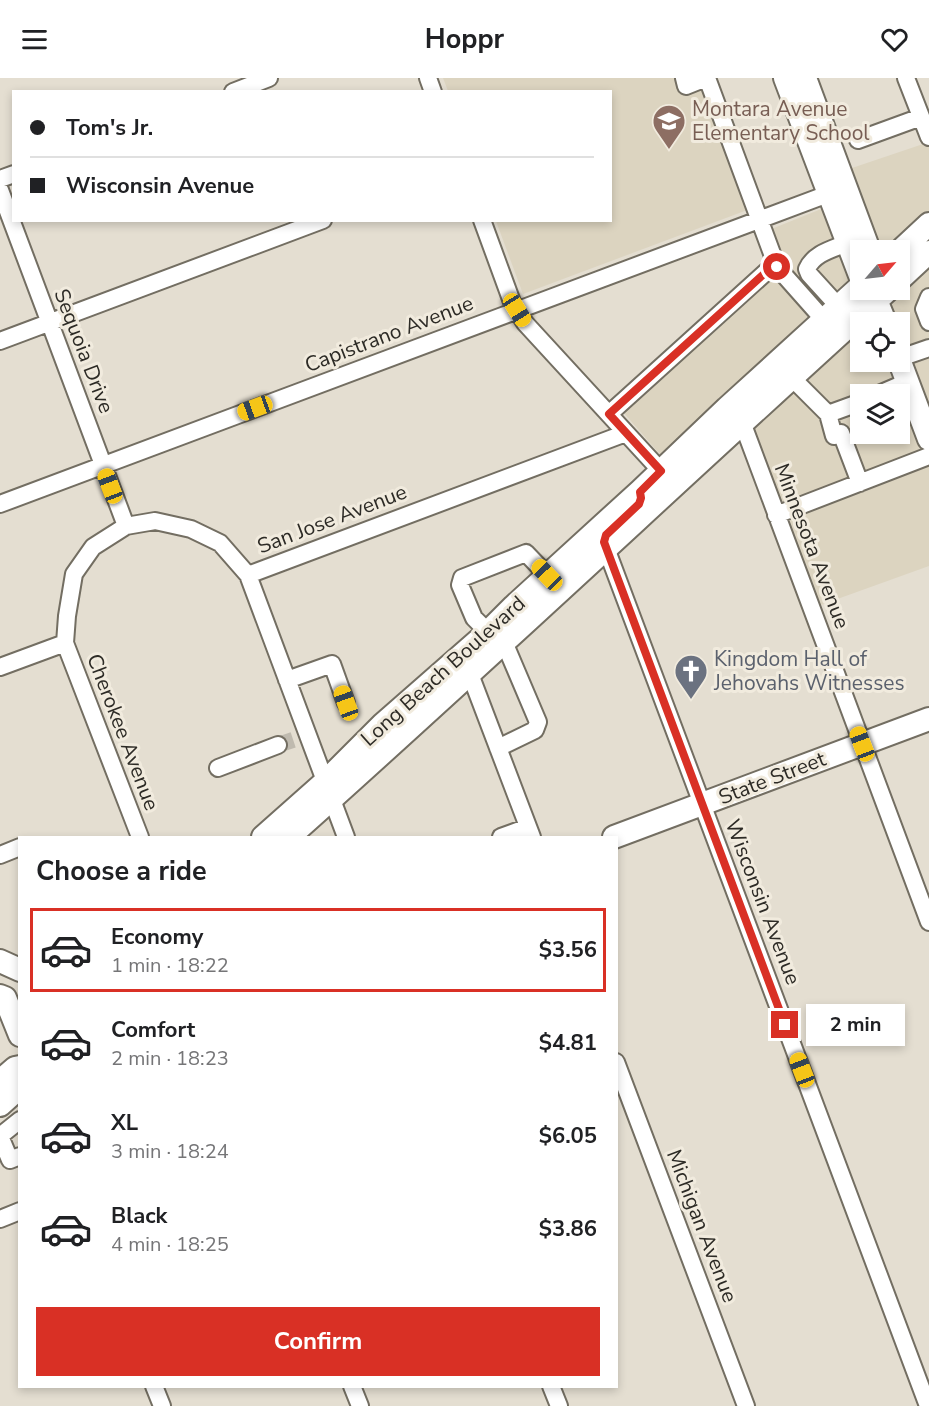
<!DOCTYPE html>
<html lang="en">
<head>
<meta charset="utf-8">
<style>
  body { margin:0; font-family:"Nunito Sans",sans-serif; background:#f2f2f2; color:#202124; height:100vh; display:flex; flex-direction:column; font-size:22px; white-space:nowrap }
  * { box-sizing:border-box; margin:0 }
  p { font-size:20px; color:#757577 }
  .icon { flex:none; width:33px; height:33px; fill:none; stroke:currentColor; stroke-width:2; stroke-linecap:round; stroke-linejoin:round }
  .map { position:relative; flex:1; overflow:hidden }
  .drawer { position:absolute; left:18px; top:758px; width:600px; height:552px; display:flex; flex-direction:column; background:#fff; border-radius:0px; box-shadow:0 3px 9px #0003 }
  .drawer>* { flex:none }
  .hud { position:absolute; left:12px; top:12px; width:600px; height:132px; border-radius:0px; box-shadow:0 3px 9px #0003; display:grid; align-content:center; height:132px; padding:0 18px; background:#fff }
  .needle { width:39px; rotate:62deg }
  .fabs { position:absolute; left:850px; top:162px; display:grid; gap:12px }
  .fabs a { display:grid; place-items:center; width:60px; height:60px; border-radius:0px; background:#fff; box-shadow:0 3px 9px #0003; font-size:30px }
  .end { position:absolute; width:27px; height:27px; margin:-14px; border:8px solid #d93025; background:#fff; box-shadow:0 0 0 3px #fff }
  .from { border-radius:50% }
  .bubble { position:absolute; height:42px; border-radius:0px; background:#fff; box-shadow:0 3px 9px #0003; font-size:20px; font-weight:700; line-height:42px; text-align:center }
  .car { position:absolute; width:18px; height:36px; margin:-18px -9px; border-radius:8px; box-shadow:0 0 4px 2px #0007; background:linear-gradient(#f5c518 24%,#345 0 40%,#f5c518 0 76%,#345 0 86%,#f5c518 0) }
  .hud b { display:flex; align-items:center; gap:21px; height:57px; font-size:22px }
  .hud b+b { border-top:2px solid #e0e0e0 }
  .hud i { width:15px; height:15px; background:#202124 }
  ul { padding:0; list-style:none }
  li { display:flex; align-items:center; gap:18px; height:84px; margin:0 12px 9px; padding:0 6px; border:3px solid transparent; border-radius:0px }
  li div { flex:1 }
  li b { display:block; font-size:22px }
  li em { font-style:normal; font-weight:700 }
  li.current { border-color:#d93025 }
  li>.icon { width:54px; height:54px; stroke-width:1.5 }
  h2 { padding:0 18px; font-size:27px; line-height:72px }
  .primary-button { display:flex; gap:12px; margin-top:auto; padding:12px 18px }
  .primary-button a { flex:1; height:69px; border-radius:0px; background:#d93025; color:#fff; font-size:24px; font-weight:700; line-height:69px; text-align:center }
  header { display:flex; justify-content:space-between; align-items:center; height:78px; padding:0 18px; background:#fff; font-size:27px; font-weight:700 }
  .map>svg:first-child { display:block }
  .built { fill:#dcd4c0; fill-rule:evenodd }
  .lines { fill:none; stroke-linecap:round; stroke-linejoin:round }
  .minor-tunnel { stroke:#bfbaaf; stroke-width:16; stroke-dasharray:16 8; stroke-linecap:butt }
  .minor-casing { stroke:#736e62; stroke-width:20 }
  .major-casing { stroke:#736e62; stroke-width:26 }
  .minor { stroke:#fff; stroke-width:16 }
  .major { stroke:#fff; stroke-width:22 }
  .route { stroke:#d93025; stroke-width:8 }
  .labels { text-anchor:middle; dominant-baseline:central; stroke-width:6; stroke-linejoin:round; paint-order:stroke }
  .education-label { font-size:21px; fill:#785e54; stroke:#f1ebde; text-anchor:start }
  .street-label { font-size:21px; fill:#2d2b26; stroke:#f1ebde }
  .worship-label { font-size:21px; fill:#5b616d; stroke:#f1ebde; text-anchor:start }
</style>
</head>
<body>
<header><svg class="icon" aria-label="menu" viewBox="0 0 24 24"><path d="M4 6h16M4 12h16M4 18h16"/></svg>Hoppr<svg class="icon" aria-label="heart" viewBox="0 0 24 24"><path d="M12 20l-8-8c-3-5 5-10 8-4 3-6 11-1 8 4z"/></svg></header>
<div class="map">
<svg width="929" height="1328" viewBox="0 0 929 1328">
  <rect width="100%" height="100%" fill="#e4ded1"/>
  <path class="built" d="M443 0H701L750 131 523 216 496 143 610 142V14L448 13Z
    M929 64V488L818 528 738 311 664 381 624 335 783 188 769 152 861 115 852 90ZM861 172H900V212H861ZM861 244H900V284H861ZM861 316H900V356H861Z"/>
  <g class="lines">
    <path class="minor-tunnel" d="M278 667 296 661"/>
    <defs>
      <path id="minor" d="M428 0 433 14
        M684 0 686 8 706 0
        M707 0 777 189 824 242
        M906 0 929 59
        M233 14 269 0
        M858 62 921 39
        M0 101 14 96
        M0 112 126 448
        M482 142 512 224 525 245 661 393
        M929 219 924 231 929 244
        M839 229 809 196 807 191C814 175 833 171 847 165
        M0 263 323 142
        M900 280 929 270
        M791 299 828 336 861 324
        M879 316 907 304
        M609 336 776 185
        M828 336 834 358 841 355 860 405
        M742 344 929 844
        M0 426 828 116
        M776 437 929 378
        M606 470 928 1328
        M248 497 626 355
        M488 554 474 540 460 507 462 500 526 475 547 497
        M0 589 65 565
        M470 596 532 759
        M287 602 332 586 346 625
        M498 670 535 652 538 644 504 564
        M218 690 278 667
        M140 759 65 565 67 538 74 496 93 469 126 448 155 443 191 451 220 465 248 497 346 759
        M501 759 528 749
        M0 777 20 769
        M616 984 746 1328
        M20 1042 0 1058 10 1082 20 1078
        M0 1141 20 1133
        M154 1308 162 1328
        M352 1308 360 1328
        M551 1308 559 1328"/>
      <path id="major" d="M785 0 861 200
        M805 0 869 172
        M900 173 929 146
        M900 201 929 174
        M869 213 876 222 885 244
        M900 284 929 361
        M263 759 325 704 383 646 488 554 514 528 640 413 727 330 861 208
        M289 759C491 579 688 393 888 212
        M614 759 929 641
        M0 883 20 892
        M0 918 5 920 20 957
        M0 1003 15 990 20 989
        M0 1027 20 1009"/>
    </defs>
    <use href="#minor" class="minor-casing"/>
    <use href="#major" class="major-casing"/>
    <use href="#minor" class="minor"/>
    <use href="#major" class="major"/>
  </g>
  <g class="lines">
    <path class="route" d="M777 189 776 185 609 336 661 393 640 414 641 420 639 426 606 457 604 464 785 947"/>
  </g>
  <defs>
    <symbol id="school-pin" viewBox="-11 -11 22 30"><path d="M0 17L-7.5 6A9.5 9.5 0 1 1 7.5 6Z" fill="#8d6e63" stroke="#f1ebde"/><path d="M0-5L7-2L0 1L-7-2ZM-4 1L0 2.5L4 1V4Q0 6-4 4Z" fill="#fff"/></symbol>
    <symbol id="church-pin" viewBox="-11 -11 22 30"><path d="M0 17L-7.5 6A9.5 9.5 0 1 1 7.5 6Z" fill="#6b7280" stroke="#f1ebde"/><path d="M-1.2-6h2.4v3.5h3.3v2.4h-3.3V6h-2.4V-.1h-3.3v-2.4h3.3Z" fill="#fff"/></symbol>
  </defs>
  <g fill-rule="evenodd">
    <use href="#school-pin" x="650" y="24" width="38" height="52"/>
    <use href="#church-pin" x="672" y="574" width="38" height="52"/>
  </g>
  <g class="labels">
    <g class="education-label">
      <text x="692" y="31">Montara Avenue<tspan x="692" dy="24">Elementary School</tspan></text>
    </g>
    <g class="street-label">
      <text transform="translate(389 256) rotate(-21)">Capistrano Avenue</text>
      <text transform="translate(84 273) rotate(69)">Sequoia Drive</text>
      <text transform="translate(332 441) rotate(-21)">San Jose Avenue</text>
      <text transform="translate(812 468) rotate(69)">Minnesota Avenue</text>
      <text transform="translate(443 593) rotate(-42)">Long Beach Boulevard</text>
      <text transform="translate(123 654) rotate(69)">Cherokee Avenue</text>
      <text transform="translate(772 700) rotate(-21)">State Street</text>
      <text transform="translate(763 824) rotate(69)">Wisconsin Avenue</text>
      <text transform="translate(702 1148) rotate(69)">Michigan Avenue</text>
    </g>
    <g class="worship-label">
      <text x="714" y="581">Kingdom Hall of<tspan x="714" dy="24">Jehovahs Witnesses</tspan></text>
    </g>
  </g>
</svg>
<div class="fabs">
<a><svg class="needle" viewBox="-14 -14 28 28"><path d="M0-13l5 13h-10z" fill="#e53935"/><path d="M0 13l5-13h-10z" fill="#757577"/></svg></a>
<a><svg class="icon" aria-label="locate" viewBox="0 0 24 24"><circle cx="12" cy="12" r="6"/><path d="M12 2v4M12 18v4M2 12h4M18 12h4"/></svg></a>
<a><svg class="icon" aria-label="layers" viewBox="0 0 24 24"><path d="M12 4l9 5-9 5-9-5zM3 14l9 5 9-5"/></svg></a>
</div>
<i class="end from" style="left:777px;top:189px"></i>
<i class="end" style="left:785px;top:947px"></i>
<div class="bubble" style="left:806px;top:926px;width:99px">2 min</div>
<i class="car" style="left:517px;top:232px;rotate:148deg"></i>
<i class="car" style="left:255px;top:330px;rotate:250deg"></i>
<i class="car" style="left:110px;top:408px;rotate:339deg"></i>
<i class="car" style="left:547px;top:497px;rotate:316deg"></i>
<i class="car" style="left:346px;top:625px;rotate:340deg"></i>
<i class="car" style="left:862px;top:666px;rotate:339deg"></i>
<i class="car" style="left:802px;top:992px;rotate:339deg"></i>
<div class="hud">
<b><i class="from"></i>Tom's Jr.</b>
<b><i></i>Wisconsin Avenue</b>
</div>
<section class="drawer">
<h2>Choose a ride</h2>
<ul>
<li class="current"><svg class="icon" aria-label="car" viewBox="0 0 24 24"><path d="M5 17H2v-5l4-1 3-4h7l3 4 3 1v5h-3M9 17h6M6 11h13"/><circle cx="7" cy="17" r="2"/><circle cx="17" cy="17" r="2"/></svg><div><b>Economy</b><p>1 min · 18:22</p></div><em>$3.56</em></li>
<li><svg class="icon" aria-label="car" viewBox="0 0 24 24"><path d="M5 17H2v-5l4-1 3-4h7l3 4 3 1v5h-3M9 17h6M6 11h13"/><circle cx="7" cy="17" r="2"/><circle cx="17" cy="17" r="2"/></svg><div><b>Comfort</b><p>2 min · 18:23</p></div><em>$4.81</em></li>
<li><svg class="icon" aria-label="car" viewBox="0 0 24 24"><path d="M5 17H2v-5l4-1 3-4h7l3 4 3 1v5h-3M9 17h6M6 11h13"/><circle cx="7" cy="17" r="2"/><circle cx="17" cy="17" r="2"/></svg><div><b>XL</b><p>3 min · 18:24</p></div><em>$6.05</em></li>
<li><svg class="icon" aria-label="car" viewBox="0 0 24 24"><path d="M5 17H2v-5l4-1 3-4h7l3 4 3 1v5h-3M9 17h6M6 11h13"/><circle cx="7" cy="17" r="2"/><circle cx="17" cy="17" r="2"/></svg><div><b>Black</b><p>4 min · 18:25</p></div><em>$3.86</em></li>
</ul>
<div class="primary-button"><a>Confirm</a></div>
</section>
</div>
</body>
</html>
